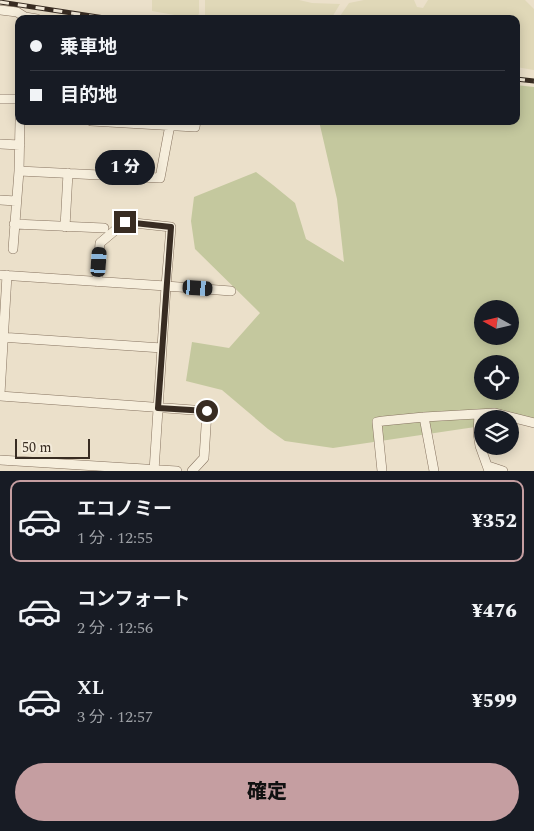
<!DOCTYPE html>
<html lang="ja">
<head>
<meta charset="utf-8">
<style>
  body { margin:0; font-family:Spectral,"Noto Sans JP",serif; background:#20242c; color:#f1f3f6; height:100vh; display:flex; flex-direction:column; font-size:19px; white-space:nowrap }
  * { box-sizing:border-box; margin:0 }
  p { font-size:16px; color:#9ea1a6 }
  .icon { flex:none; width:28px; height:28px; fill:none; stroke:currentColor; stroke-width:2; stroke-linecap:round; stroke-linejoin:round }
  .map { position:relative; height:471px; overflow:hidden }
  .drawer { display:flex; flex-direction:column; background:#171b24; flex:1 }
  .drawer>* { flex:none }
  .hud { position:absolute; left:15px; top:15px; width:505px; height:110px; border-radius:10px; box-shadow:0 2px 12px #0003; display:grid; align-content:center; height:110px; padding:0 15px; background:#171b24 }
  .needle { width:32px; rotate:278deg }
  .fabs { position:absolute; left:474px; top:300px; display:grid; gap:10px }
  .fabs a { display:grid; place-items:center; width:45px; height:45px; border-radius:50%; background:#171b24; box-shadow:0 2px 12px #0003; font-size:25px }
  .scale { position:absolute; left:15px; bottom:12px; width:75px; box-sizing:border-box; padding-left:5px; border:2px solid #382c22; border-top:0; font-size:14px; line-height:18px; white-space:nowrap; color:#382c22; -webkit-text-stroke:4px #f3ead9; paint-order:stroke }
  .end { position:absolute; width:22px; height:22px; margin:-11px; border:6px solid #382c22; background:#fff; box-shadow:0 0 0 2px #fff }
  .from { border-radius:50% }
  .bubble { position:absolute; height:35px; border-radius:18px; background:#171b24; box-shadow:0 2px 12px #0003; font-size:16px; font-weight:800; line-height:35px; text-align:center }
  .car { position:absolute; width:15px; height:30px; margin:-15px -8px; border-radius:6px; box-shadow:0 0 4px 1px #0007; background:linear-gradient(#222 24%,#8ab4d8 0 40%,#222 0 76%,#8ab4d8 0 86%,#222 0) }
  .hud b { display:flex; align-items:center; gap:18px; height:48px; font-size:19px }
  .hud b+b { border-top:1px solid #363941 }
  .hud i { width:12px; height:12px; background:#f1f3f6 }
  ul { padding:9px 0 0; list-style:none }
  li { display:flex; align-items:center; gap:15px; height:82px; margin:0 10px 8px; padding:0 5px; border:2px solid transparent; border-radius:10px }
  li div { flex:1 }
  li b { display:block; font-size:19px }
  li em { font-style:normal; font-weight:800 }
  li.current { border-color:#c59ea1 }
  li>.icon { width:45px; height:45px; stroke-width:1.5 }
  .button { display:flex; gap:10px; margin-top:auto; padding:10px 15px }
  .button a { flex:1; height:58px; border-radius:30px; background:#c59ea1; color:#111; font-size:20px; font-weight:800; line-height:58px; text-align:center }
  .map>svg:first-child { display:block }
  .farmland { fill:#e0d8b8 }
  .green { fill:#c4c89e; fill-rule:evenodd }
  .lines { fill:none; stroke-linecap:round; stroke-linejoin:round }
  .minor-casing { stroke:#867360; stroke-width:10 }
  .minor { stroke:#f6eedc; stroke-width:9 }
  .rail-casing { stroke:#382c22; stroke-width:5 }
  .rail { stroke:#f3ead9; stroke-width:3; stroke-dasharray:9; stroke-linecap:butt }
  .route { stroke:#382c22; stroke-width:6 }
</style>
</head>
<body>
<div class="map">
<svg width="534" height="471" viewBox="0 0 534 471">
  <rect width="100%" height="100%" fill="#ebe0ca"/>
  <path class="farmland" d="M152 0H199V13L197 19 152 11Z
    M205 0H299L312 3 340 4 331 19H205Z
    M364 0H414L417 7 423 8 428 0H525L534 9V70L516 67V19H338L349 3Z"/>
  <path class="green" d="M516 85 534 87V418L510 422V419H482V426L333 448 285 441 268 429 222 390 186 381 192 342 229 348 260 313 195 249 191 221 194 197 256 172 273 185 295 203 306 239 344 262 337 199 319 121H516ZM482 309H510V336H482ZM482 364H510V391H482Z"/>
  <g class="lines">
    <defs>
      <path id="minor" d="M0 10 17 12 25 17 37 19
        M0 99H19
        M91 121 195 127 196 121
        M0 144 20 145
        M19 171 160 178 170 125
        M0 200 16 201
        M14 224 104 228
        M65 227 68 173
        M13 249 19 171 20 121
        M0 275 166 286 154 471
        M97 282 100 243 125 222 171 227 166 286 231 291
        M0 337 162 348
        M0 394 7 275
        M0 396 207 411 204 458 192 471
        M479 414 478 433 480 446 489 471
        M424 417 434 471
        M0 460 177 471
        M488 466 503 471
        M382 471 377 422 383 421 424 417 495 413 534 423"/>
    </defs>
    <use href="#minor" class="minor-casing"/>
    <use href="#minor" class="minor"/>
    <defs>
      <path id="rail" d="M0 2 111 19
        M516 79 534 81"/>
    </defs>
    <use href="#rail" class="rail-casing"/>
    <use href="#rail" class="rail"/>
  </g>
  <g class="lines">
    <path class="route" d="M125 222 171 227 158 408 207 411"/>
  </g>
</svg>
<div class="fabs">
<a><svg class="needle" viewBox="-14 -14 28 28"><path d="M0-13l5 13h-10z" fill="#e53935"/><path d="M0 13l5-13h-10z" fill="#9ea1a6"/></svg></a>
<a><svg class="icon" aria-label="locate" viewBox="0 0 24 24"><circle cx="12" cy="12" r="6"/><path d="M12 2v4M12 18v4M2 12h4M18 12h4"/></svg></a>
<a><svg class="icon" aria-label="layers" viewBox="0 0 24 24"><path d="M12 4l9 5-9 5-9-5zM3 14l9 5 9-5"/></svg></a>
</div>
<div class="scale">50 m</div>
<i class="end from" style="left:207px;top:411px"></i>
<i class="end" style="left:125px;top:222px"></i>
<div class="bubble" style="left:95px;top:150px;width:60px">1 分</div>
<i class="car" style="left:99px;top:262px;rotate:4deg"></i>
<i class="car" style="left:198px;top:288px;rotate:94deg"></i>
<div class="hud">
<b><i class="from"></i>乗車地</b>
<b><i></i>目的地</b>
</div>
</div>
<section class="drawer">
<ul>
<li class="current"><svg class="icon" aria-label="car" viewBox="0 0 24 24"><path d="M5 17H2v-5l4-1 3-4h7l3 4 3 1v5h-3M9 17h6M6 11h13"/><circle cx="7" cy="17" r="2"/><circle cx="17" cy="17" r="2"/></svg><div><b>エコノミー</b><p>1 分 · 12:55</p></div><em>¥352</em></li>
<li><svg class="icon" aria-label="car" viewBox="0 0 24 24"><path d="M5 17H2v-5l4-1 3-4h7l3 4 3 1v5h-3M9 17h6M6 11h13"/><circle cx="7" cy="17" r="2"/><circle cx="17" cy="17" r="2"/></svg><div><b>コンフォート</b><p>2 分 · 12:56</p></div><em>¥476</em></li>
<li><svg class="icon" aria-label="car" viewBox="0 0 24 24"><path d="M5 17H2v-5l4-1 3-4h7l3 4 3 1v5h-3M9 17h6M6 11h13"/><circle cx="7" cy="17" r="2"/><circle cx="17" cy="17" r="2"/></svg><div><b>XL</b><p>3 分 · 12:57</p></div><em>¥599</em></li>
</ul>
<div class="button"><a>確定</a></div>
</section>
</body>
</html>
